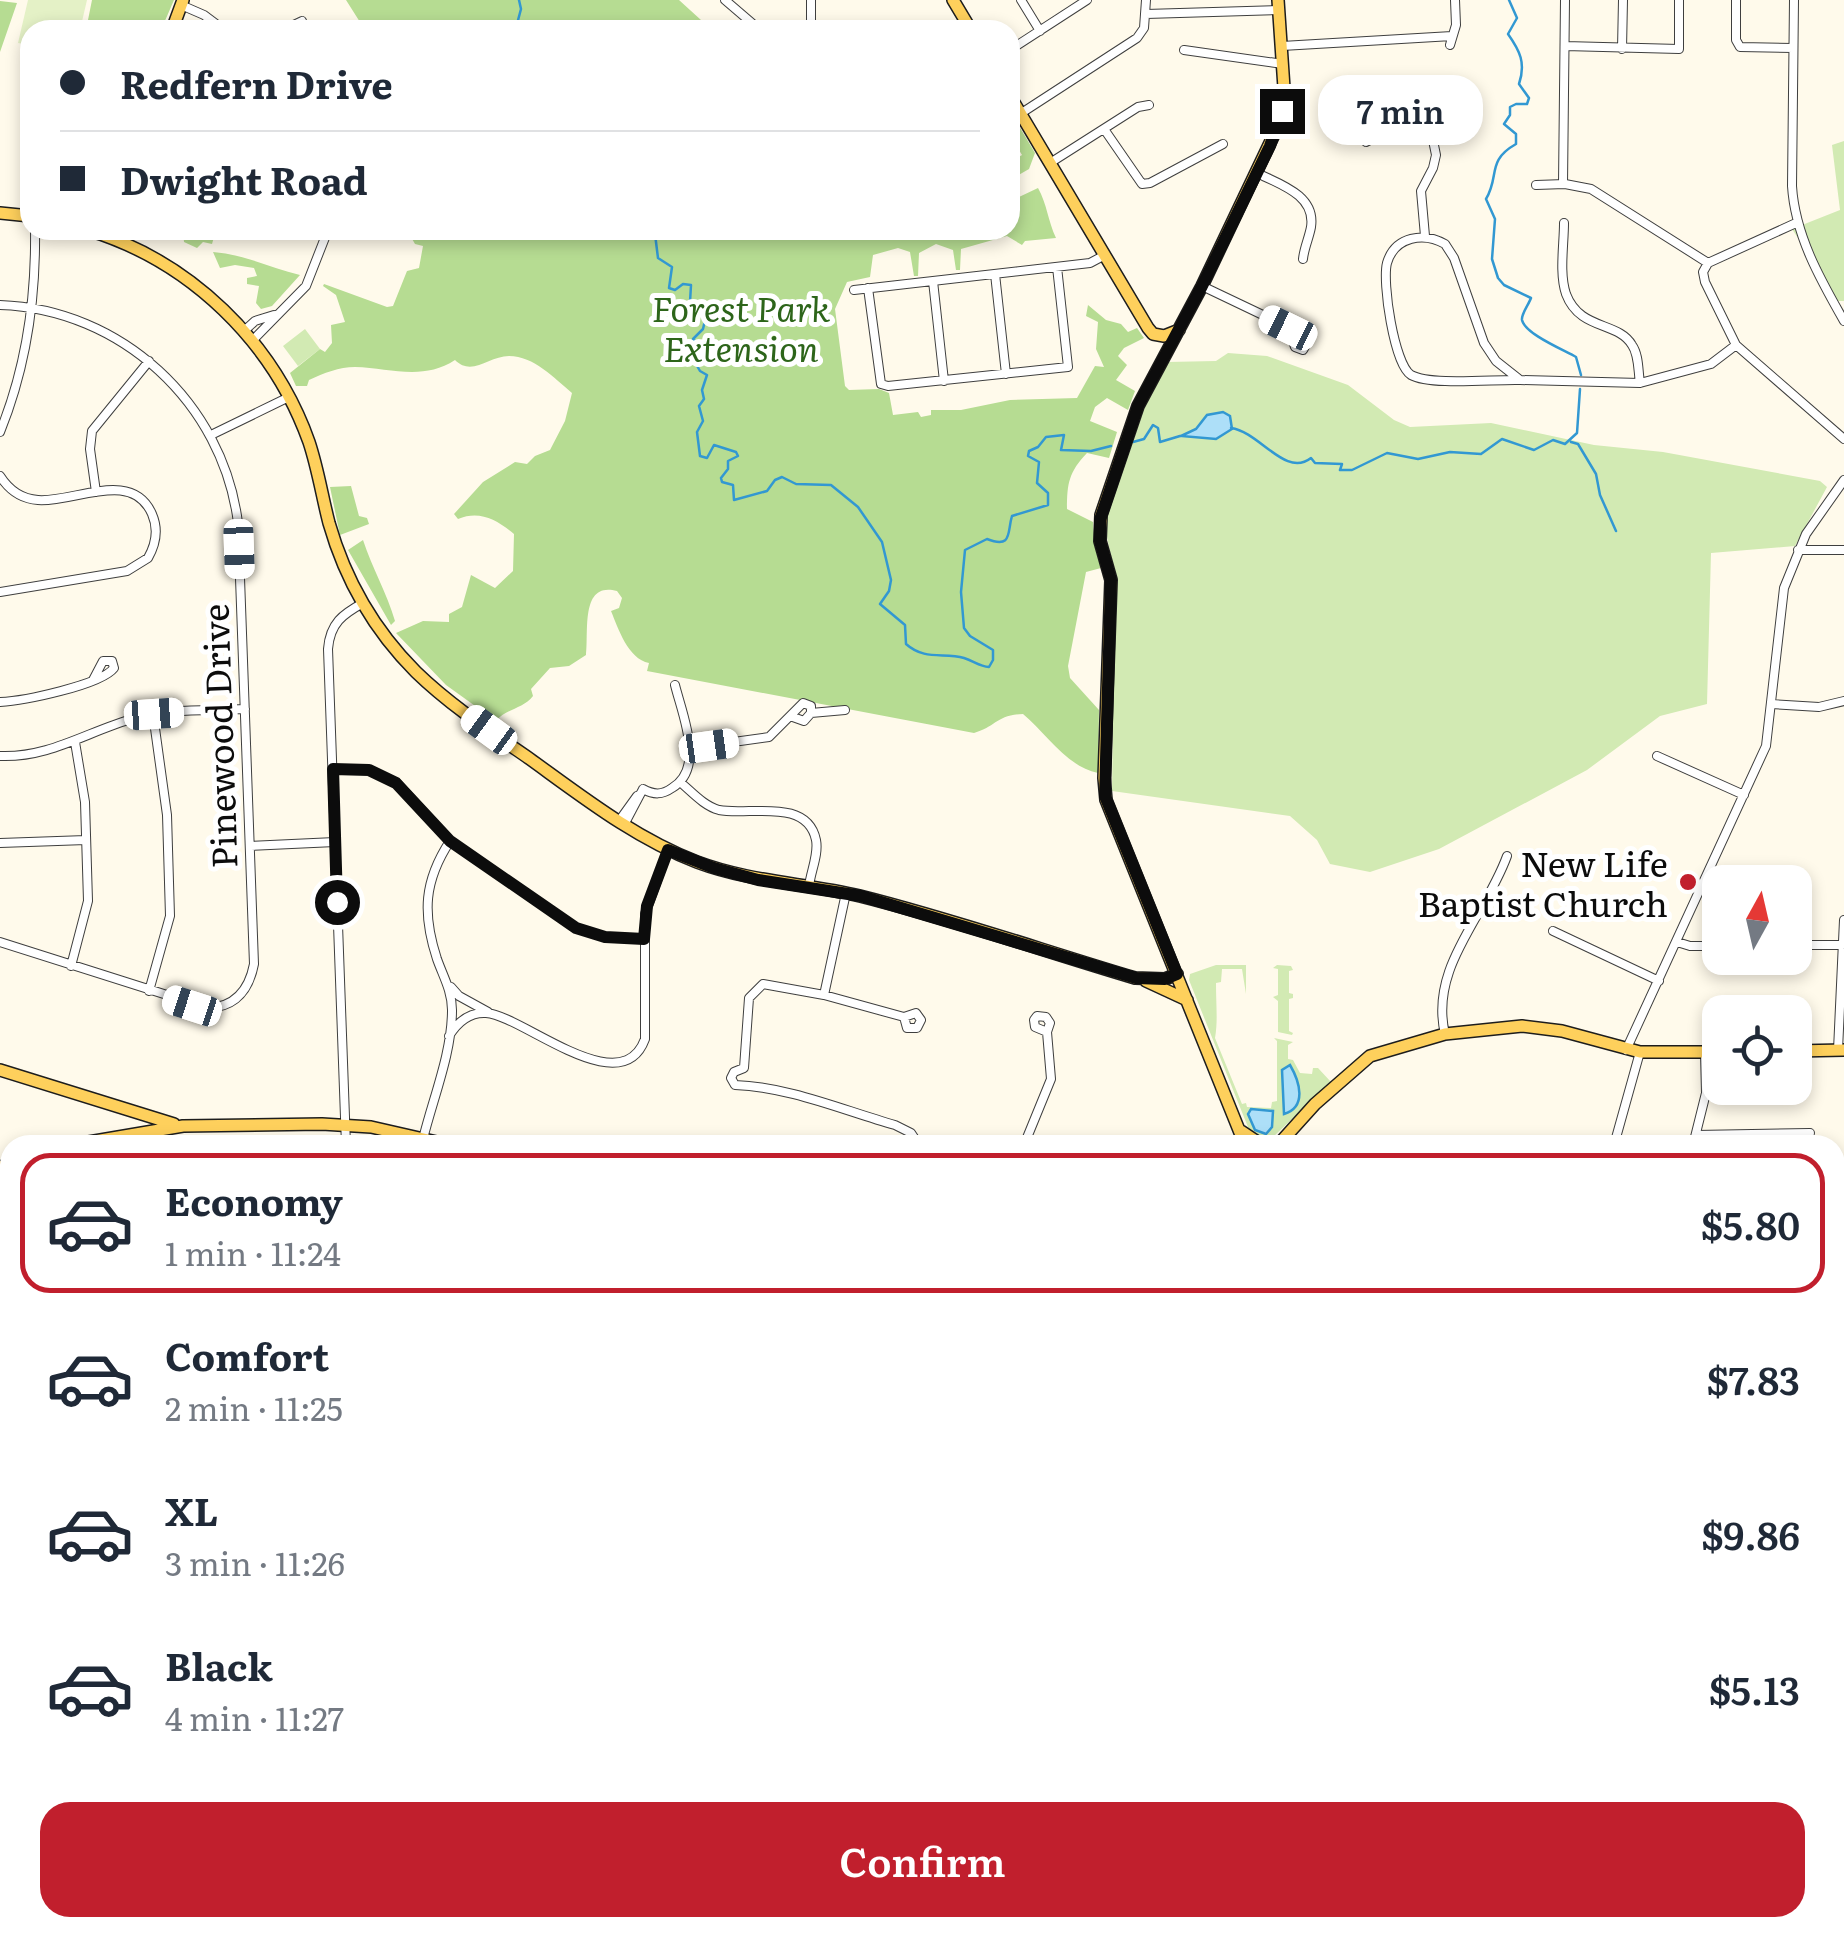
<!DOCTYPE html>
<html lang="en">
<head>
<meta charset="utf-8">
<style>
  body { margin:0; font-family:Literata,serif; background:#f2f2f3; color:#1f2937; height:100vh; display:flex; flex-direction:column; font-size:38px; white-space:nowrap }
  * { box-sizing:border-box; margin:0 }
  p { font-size:32px; color:#747a83 }
  .icon { flex:none; width:55px; height:55px; fill:none; stroke:currentColor; stroke-width:2; stroke-linecap:round; stroke-linejoin:round }
  .map { position:relative; flex:1; overflow:hidden }
  .details { position:absolute; left:0px; top:1135px; width:1845px; height:802px; display:flex; flex-direction:column; background:#fff; border-radius:30px 30px 0 0; box-shadow:0 5px 15px #0003 }
  .details>* { flex:none }
  .guide { position:absolute; left:20px; top:20px; width:1000px; height:220px; border-radius:30px; box-shadow:0 5px 15px #0003; display:grid; align-content:center; height:220px; padding:0 40px; background:#fff }
  .needle { width:65px; rotate:8deg }
  .fabs { position:absolute; left:1702px; top:865px; display:grid; gap:20px }
  .fabs a { display:grid; place-items:center; width:110px; height:110px; border-radius:20px; background:#fff; box-shadow:0 5px 15px #0003; font-size:50px }
  .end { position:absolute; width:45px; height:45px; margin:-22px; border:12px solid #0c0c0c; background:#fff; box-shadow:0 0 0 5px #fff }
  .from { border-radius:50% }
  .bubble { position:absolute; height:70px; border-radius:30px; background:#fff; box-shadow:0 5px 15px #0003; font-size:32px; font-weight:600; line-height:70px; text-align:center }
  .car { position:absolute; width:30px; height:60px; margin:-30px -15px; border-radius:12px; box-shadow:0 0 8px 2px #0007; background:linear-gradient(#fff 24%,#345 0 40%,#fff 0 76%,#345 0 86%,#fff 0) }
  .guide b { display:flex; align-items:center; gap:35px; height:95px; font-size:38px }
  .guide b+b { border-top:2px solid #e0e1e3 }
  .guide i { width:25px; height:25px; background:#1f2937 }
  ul { padding:18px 0 0; list-style:none }
  li { display:flex; align-items:center; gap:30px; height:140px; margin:0 20px 15px; padding:0 20px; border:5px solid transparent; border-radius:30px }
  li div { flex:1 }
  li b { display:block; font-size:38px }
  li em { font-style:normal; font-weight:600 }
  li.active { border-color:#c11f2d }
  li>.icon { width:90px; height:90px; stroke-width:1.5 }
  .cta { display:flex; gap:20px; margin-top:auto; padding:20px 40px }
  .cta a { flex:1; height:115px; border-radius:30px; background:#c11f2d; color:#fff; font-size:40px; font-weight:600; line-height:115px; text-align:center }
  .map>svg:first-child { display:block }
  .green { fill:#d2eab3 }
  .forest { fill:#b6dc92 }
  .pitch { fill:#e4f1c6 }
  .water { fill:#addff8; stroke:#3298d2; stroke-width:2.5 }
  .lines { fill:none; stroke-linecap:round; stroke-linejoin:round }
  .stream { stroke:#3298d2; stroke-width:2.5 }
  .minor-casing { stroke:#3f3f3f; stroke-width:10 }
  .major-casing { stroke:#1d1d1d; stroke-width:14 }
  .minor { stroke:#fff; stroke-width:8 }
  .major { stroke:#fed05c; stroke-width:11 }
  .route { stroke:#0c0c0c; stroke-width:12 }
  .poi-dot { fill:#c11f2d; stroke:#fff; stroke-width:4 }
  .labels { text-anchor:middle; dominant-baseline:central; stroke-width:10; stroke-linejoin:round; paint-order:stroke }
  .park-label { font-size:35px; font-style:italic; fill:#2d651a; stroke:#fff }
  .street-label { font-size:35px; fill:#0c0c0c; stroke:#fff }
  .poi-label { font-size:35px; fill:#0c0c0c; stroke:#fff; text-anchor:end }
</style>
</head>
<body>
<div class="map">
<svg width="1844" height="1937" viewBox="0 0 1844 1937">
  <rect width="100%" height="100%" fill="#fffaeb"/>
  <path class="green" d="M1844 141V301H1827L1811 258 1792 229 1840 210 1832 145Z
    M305 329 320 349 298 366 283 346Z
    M1228 353 1267 356 1348 385 1394 420 1410 427 1491 423 1594 445 1663 452 1820 481 1827 487 1795 546 1711 553 1707 704 1660 716 1587 770 1439 849 1370 872 1330 864 1317 840 1290 816 1112 791 1115 576 1104 522 1149 390 1167 362 1216 361Z
    M1216 965H1246V994L1242 969H1222L1221 982 1216 983C1216 1006 1218 1021 1215 1038L1242 1104 1246 1103 1247 1107 1271 1108 1272 1102 1277 1101V1041L1274 1038 1293 1042 1288 1045V1059L1293 1060 1300 1073 1312 1074 1313 1068H1318L1331 1082 1273 1137 1264 1141 1250 1132 1189 980 1190 974Z
    M1277 965 1291 966 1293 970 1289 971V993L1293 994V998L1289 999V1031L1293 1033 1292 1035 1278 1032V1001L1273 997 1278 995V969L1273 968Z"/>
  <path class="forest" d="M92 0H174L161 30H145L129 23 121 30H86Z
    M346 0H679L712 30H365Z
    M0 1 17 3 0 52Z
    M1010 111 1035 153 1029 169 1010 180V162L1022 155 1010 135Z
    M1038 188C1047 204 1048 221 1056 238L1025 241 1022 245 1007 236 961 249 960 270H956L953 250 936 244 919 253 918 276H914L910 252 898 248 873 255 870 277 847 282 835 309 845 386 849 390 879 389 889 393 893 415 918 412 921 417 931 415V410H961L1010 400 1077 398 1095 366 1104 367 1096 349 1098 322 1086 316 1088 305 1106 320 1121 324 1128 332 1137 328 1144 338 1124 348 1118 356 1127 365 1116 380 1135 391 1128 410 1107 398 1095 407 1090 421 1117 432 1109 458 1087 453C1069 472 1067 483 1067 509L1093 522C1093 538 1100 553 1101 568L1086 572 1068 666 1070 678 1099 710 1098 773C1067 767 1046 733 1023 714 996 715 996 727 974 733L647 671 649 663C628 659 618 628 611 611L619 608 622 598 617 591C580 581 589 631 586 655L569 666 550 668 531 689 533 696C523 709 505 709 496 721L446 685 396 633 423 621 449 622V614L462 607 471 575 495 588 513 571 514 534C497 520 480 510 458 519L454 514 483 482 515 462 527 464 535 456 550 450 565 421 572 393C554 378 534 356 509 356 489 356 472 377 455 360 423 381 390 368 355 367 339 367 324 373 309 380L307 386H296L290 373 320 349 325 352 332 343 331 325 345 322 336 295 323 286 324 284 387 307 393 306 407 271 419 268 423 246 415 244 407 230H1010V221L1017 215 1019 197Z
    M183 230H216L212 244 203 242 197 248 184 242Z
    M213 252C247 255 270 268 300 275L272 306 261 309 256 303 259 286 247 284V278L257 276 254 268 235 265 220 268Z
    M351 486 359 516 367 518 369 524 340 535 330 487Z
    M363 540C372 568 387 593 395 621L391 625 348 550Z
    M473 1928H632V1937H473Z"/>
  <path class="pitch" d="M28 0H87L80 30H30V45L18 43Z"/>
  <path class="water" d="M1223 412 1230 416 1232 429 1216 439 1181 436 1196 429 1207 415Z
    M1290 1065C1300 1082 1307 1107 1284 1114L1282 1070Z
    M1251 1109 1273 1111 1272 1127 1266 1134 1255 1130 1248 1114Z"/>
  <g class="lines">
    <path class="stream" d="M519 0 521 9 517 24 528 30
      M1509 0 1517 18 1508 34C1520 51 1526 63 1519 84L1529 98 1527 104H1516L1510 107V115L1504 124 1516 134V144C1486 161 1500 176 1486 199L1495 219 1492 259 1498 278 1504 285 1531 298C1529 304 1521 314 1522 320 1525 334 1564 350 1576 357L1581 375
      M650 230 655 234 658 258 672 267 669 288 675 290 683 284 691 285 689 319H694L699 313 706 316 703 329 693 339 700 346 692 357 700 371 707 375 702 390 704 399 699 406 703 421 697 432 700 456 707 458 714 445 736 452 738 456 728 461V469L721 478 722 482 733 485 734 500 767 491 775 480 782 477 796 484 831 485 858 507 882 542 891 580 889 591 880 604 905 625 906 644C925 661 944 652 964 658 974 661 979 666 989 667L993 660V650L970 636 964 628 961 592 965 550 987 539C1013 549 1007 532 1012 516L1048 505V493L1037 483 1039 462 1028 456 1029 451 1038 447 1046 437 1064 435 1061 450 1091 451 1111 446
      M1231 428C1260 432 1285 478 1311 458L1315 463 1342 464 1340 470H1352L1387 453 1418 459 1450 452 1481 454 1502 439 1534 450 1553 440 1565 444 1577 433 1580 389
      M1133 442 1144 439 1153 425 1158 428 1160 442 1180 436
      M1571 442 1578 444 1596 474 1600 495 1616 531
      M1835 1644 1844 1643
      M3 1785 10 1766
      M0 1787 10 1789
      M1756 1937 1757 1928"/>
    <defs>
      <path id="minor" d="M725 0 760 30
        M1021 0 1040 31
        M1736 0V40L1740 47 1793 48
        M1794 0 1792 186C1795 235 1820 279 1844 321
        M181 5 204 15 224 30
        M1146 14 1279 10
        M283 30 302 21
        M811 30V0
        M1450 45 1456 25 1455 0
        M1282 46 1452 36
        M1565 46 1679 49V0
        M1622 49 1623 0
        M1010 50 1087 0
        M1184 50 1283 64
        M1020 114 1137 38 1144 28 1146 0
        M1104 129 1142 184 1150 183 1223 144
        M1366 142 1378 136 1431 138
        M1050 163 1138 107 1149 105
        M1257 173C1279 184 1316 195 1311 227 1309 238 1304 248 1303 259
        M1563 184 1565 0
        M1536 185 1565 184 1591 189 1708 263 1796 223
        M1564 223C1564 245 1559 273 1566 294 1580 331 1618 321 1632 345 1639 355 1638 370 1640 383
        M1425 236 1421 191 1433 168 1436 155 1427 111
        M1708 263 1703 272 1705 282 1736 345 1844 439
        M995 274 1006 374
        M933 281 944 381
        M1202 286 1288 327 1295 347 1303 350 1307 343 1305 335 1288 327
        M868 288 881 384 888 386 1068 367 1057 267
        M854 290 1090 263 1105 255
        M0 305C121 309 223 403 238 523L254 964C249 990 235 1007 208 1008L0 942
        M244 331 255 321 274 315
        M252 341 306 286 328 230
        M1520 380C1495 379 1431 386 1411 375 1394 364 1382 282 1387 263 1395 236 1424 232 1445 244L1454 258 1484 343 1496 361 1520 380 1640 383 1711 364 1736 345
        M0 432C26 368 36 299 35 230
        M211 435 289 397
        M0 476C9 490 21 499 38 500 74 503 132 468 152 514 159 530 156 544 148 558L127 571 0 592
        M96 492 90 449 92 431 149 361
        M1798 550H1844
        M0 702C23 701 101 685 114 668L112 661H103L93 680
        M1771 704 1819 707 1844 701
        M811 713 804 721 790 716 803 703 811 706V713L845 710
        M690 748 769 737 790 716
        M0 756C50 758 88 731 135 718 170 708 209 711 245 709
        M1657 756 1744 795
        M333 769 369 770 397 783 450 841 576 928 605 937 644 939
        M680 782C692 792 704 806 719 810 748 816 807 797 816 840 819 855 810 873 809 887
        M643 789C654 795 662 795 672 788 706 768 682 714 675 685
        M619 821 637 796
        M624 825 643 789
        M0 843 86 840
        M251 846 335 842
        M1553 931 1659 981
        M1677 942 1690 946H1720
        M1795 945H1842
        M71 966 88 901 85 802 75 742
        M451 987 459 996 488 1012
        M149 991 170 916 167 815 153 714
        M824 995 846 893
        M904 1017 907 1028H917L921 1020 916 1013 904 1017 824 995 763 984 749 998 744 1068 734 1072 731 1078 735 1085C790 1087 842 1110 895 1125L911 1133 919 1145
        M1445 1034C1429 967 1485 917 1507 856
        M449 1036C457 1023 469 1012 486 1013 522 1015 621 1104 645 1039V914L668 850
        M1626 1050 1766 746 1784 588 1806 534 1844 480
        M1838 1050 1844 920
        M1696 1135 1810 1133
        M423 1139C433 1098 452 1053 452 1010 452 991 443 976 437 959 422 913 424 881 450 841
        M346 1145 328 649C330 623 343 614 363 603
        M1024 1145 1051 1079 1047 1032 1050 1023 1046 1017 1037 1016 1034 1020 1035 1027 1047 1032
        M1614 1145 1640 1052
        M1693 1145 1706 1093 1705 1053
        M1835 1392 1844 1397
        M0 1416 10 1472
        M0 1685 10 1683
        M316 1928 317 1933H410
        M742 1928 843 1937
        M0 1931H27
        M674 1937 677 1928
        M1080 1937 1082 1928
        M1360 1937 1362 1928"/>
      <path id="major" d="M953 0 971 30
        M172 30 183 0
        M1010 96 1148 328 1153 334 1164 336 1179 330
        M0 213 30 216
        M88 230C190 261 273 341 309 442 318 469 322 496 329 523 345 579 375 631 416 672 450 705 491 732 530 759 584 798 635 838 697 862 750 882 805 883 860 896 952 919 1044 951 1135 978L1165 979 1177 974
        M1146 981 1187 1000
        M1795 1051 1844 1050
        M0 1070 174 1124
        M1241 1131 1262 1145
        M71 1145 183 1126 322 1124 371 1127 450 1145
        M1245 1145 1106 800 1104 778 1111 580 1100 541 1101 515 1138 406 1202 286 1279 124 1284 88 1278 0
        M1278 1145 1315 1104 1370 1056 1445 1034 1522 1026 1562 1031 1640 1052H1720
        M0 1167 10 1164
        M1835 1574 1844 1580"/>
    </defs>
    <use href="#minor" class="minor-casing"/>
    <use href="#major" class="major-casing"/>
    <use href="#minor" class="minor"/>
    <use href="#major" class="major"/>
  </g>
  <g class="lines">
    <path class="route" d="M337 902 333 769 369 770 396 783 450 841 576 928 605 937 644 939 647 906 668 850 714 868 758 880 861 896 1136 978 1165 979 1177 974 1105 796 1111 580 1100 541V520L1138 406 1202 286 1270 146 1282 111"/>
  </g>
  <circle class="poi-dot" cx="1688" cy="882" r="10"/>
  <g class="labels">
    <g class="park-label">
      <text x="741" y="307">Forest Park<tspan x="741" dy="40">Extension</tspan></text>
    </g>
    <g class="street-label">
      <text transform="translate(218 736) rotate(-92)">Pinewood Drive</text>
    </g>
    <g class="poi-label">
      <text x="1668" y="862">New Life<tspan x="1668" dy="40">Baptist Church</tspan></text>
    </g>
  </g>
</svg>
<div class="fabs">
<a><svg class="needle" viewBox="-14 -14 28 28"><path d="M0-13l5 13h-10z" fill="#e53935"/><path d="M0 13l5-13h-10z" fill="#747a83"/></svg></a>
<a><svg class="icon" aria-label="locate" viewBox="0 0 24 24"><circle cx="12" cy="12" r="6"/><path d="M12 2v4M12 18v4M2 12h4M18 12h4"/></svg></a>
</div>
<i class="end from" style="left:337px;top:902px"></i>
<i class="end" style="left:1282px;top:111px"></i>
<div class="bubble" style="left:1318px;top:75px;width:165px">7 min</div>
<i class="car" style="left:1288px;top:328px;rotate:296deg"></i>
<i class="car" style="left:239px;top:549px;rotate:178deg"></i>
<i class="car" style="left:154px;top:714px;rotate:86deg"></i>
<i class="car" style="left:489px;top:730px;rotate:306deg"></i>
<i class="car" style="left:709px;top:746px;rotate:82deg"></i>
<i class="car" style="left:192px;top:1006px;rotate:288deg"></i>
<div class="guide">
<b><i class="from"></i>Redfern Drive</b>
<b><i></i>Dwight Road</b>
</div>
<section class="details">
<ul>
<li class="active"><svg class="icon" aria-label="car" viewBox="0 0 24 24"><path d="M5 17H2v-5l4-1 3-4h7l3 4 3 1v5h-3M9 17h6M6 11h13"/><circle cx="7" cy="17" r="2"/><circle cx="17" cy="17" r="2"/></svg><div><b>Economy</b><p>1 min · 11:24</p></div><em>$5.80</em></li>
<li><svg class="icon" aria-label="car" viewBox="0 0 24 24"><path d="M5 17H2v-5l4-1 3-4h7l3 4 3 1v5h-3M9 17h6M6 11h13"/><circle cx="7" cy="17" r="2"/><circle cx="17" cy="17" r="2"/></svg><div><b>Comfort</b><p>2 min · 11:25</p></div><em>$7.83</em></li>
<li><svg class="icon" aria-label="car" viewBox="0 0 24 24"><path d="M5 17H2v-5l4-1 3-4h7l3 4 3 1v5h-3M9 17h6M6 11h13"/><circle cx="7" cy="17" r="2"/><circle cx="17" cy="17" r="2"/></svg><div><b>XL</b><p>3 min · 11:26</p></div><em>$9.86</em></li>
<li><svg class="icon" aria-label="car" viewBox="0 0 24 24"><path d="M5 17H2v-5l4-1 3-4h7l3 4 3 1v5h-3M9 17h6M6 11h13"/><circle cx="7" cy="17" r="2"/><circle cx="17" cy="17" r="2"/></svg><div><b>Black</b><p>4 min · 11:27</p></div><em>$5.13</em></li>
</ul>
<div class="cta"><a>Confirm</a></div>
</section>
</div>
</body>
</html>
